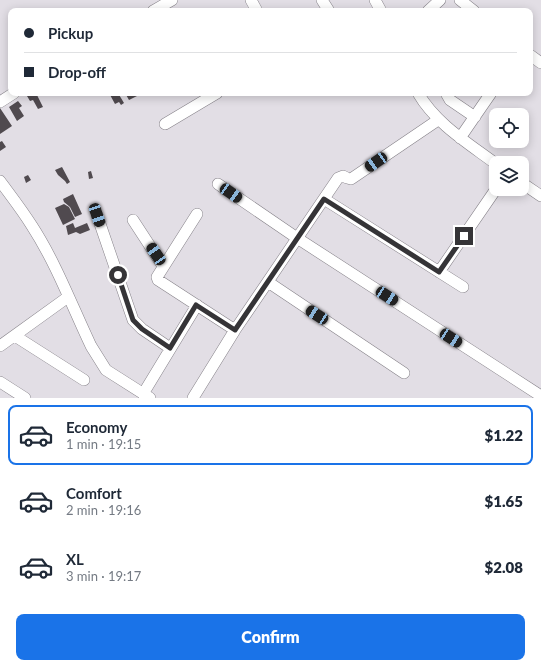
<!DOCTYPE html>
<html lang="en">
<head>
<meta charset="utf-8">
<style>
  body { margin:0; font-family:Lato,sans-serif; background:#f6f6f7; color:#1f2937; height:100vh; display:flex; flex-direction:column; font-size:15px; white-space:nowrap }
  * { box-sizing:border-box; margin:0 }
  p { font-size:13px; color:#747a83 }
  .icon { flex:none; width:22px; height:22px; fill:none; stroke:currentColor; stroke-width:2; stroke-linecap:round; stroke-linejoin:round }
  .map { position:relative; height:398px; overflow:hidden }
  .sheet { display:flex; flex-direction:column; background:#fff; flex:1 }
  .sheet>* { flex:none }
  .guide { position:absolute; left:8px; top:8px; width:525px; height:88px; border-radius:8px; box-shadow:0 2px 10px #0003; display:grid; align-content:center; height:88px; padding:0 16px; background:#fff }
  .fabs { position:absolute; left:489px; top:108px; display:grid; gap:8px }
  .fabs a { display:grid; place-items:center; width:40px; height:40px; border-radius:8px; background:#fff; box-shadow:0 2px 10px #0003; font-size:20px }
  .end { position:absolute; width:18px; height:18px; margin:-9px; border:5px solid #353437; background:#fff; box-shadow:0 0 0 2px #fff }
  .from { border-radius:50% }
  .car { position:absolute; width:12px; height:24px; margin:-12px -6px; border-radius:5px; box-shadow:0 0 3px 1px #0007; background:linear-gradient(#222 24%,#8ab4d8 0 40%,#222 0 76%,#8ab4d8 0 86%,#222 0) }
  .guide b { display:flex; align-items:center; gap:14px; height:38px; font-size:15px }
  .guide b+b { border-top:1px solid #e0e1e3 }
  .guide i { width:10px; height:10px; background:#1f2937 }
  ul { padding:7px 0 0; list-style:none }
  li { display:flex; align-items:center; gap:12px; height:60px; margin:0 8px 6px; padding:0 8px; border:2px solid transparent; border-radius:8px }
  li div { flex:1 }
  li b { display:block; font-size:15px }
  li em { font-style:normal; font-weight:800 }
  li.current { border-color:#1a73e8 }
  li>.icon { width:36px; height:36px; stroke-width:1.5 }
  .button { display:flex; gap:8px; margin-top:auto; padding:8px 16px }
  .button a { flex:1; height:46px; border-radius:8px; background:#1a73e8; color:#fff; font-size:16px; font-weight:800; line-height:46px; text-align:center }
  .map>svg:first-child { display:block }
  .building { fill:#504a4f }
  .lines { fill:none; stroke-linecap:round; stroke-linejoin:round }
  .street-casing { stroke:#858188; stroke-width:12 }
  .street { stroke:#fff; stroke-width:11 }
  .route { stroke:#353437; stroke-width:5 }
</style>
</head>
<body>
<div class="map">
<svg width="541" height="398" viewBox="0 0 541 398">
  <rect width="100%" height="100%" fill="#e2dee5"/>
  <path class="building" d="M33 93H36L43 107 38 109 33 100 30 101 27 96Z
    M109 93H118L124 103 121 105 119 102 115 104Z
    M125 93H143L129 100Z
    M18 101 22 106 19 108 24 116 17 121 9 107Z
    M0 108 12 126 0 134Z
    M2 141 6 147 0 151V142Z
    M62 167 70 182 67 184 65 181 58 175 55 170Z
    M91 171 93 178 89 179 88 172Z
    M28 175 31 180 26 183 24 177Z
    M73 194 82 214 75 217 70 207 64 202 63 199Z
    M64 204 69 207 75 219 63 225 55 208Z
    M73 223 75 228 87 223 90 230 80 234 76 232 68 235 66 226Z"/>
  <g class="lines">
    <defs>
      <path id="street" d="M251 0 257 11
        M322 0 329 11
        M375 0 381 11
        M460 0 474 11
        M153 11 172 0
        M428 11 440 0
        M530 55 541 63
        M418 93C436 124 468 143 496 164
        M446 93 450 100 475 117
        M0 102 14 93
        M165 124 217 93
        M460 138 491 93
        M0 181C11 196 22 210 32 226 56 263 72 306 91 346L106 370 150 398
        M522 183 541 196
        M218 184 297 238 541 396
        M324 199 463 287
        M197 214 157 277 158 280 235 330
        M97 215 133 320 142 329 170 348
        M133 220 163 266
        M439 272 496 189
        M268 282 404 373
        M15 336 84 380
        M0 346 68 297
        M0 382 25 398
        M143 394 197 305
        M193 398 235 330 338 178 343 176 347 178 351 179 438 120"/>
    </defs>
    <use href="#street" class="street-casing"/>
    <use href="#street" class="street"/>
  </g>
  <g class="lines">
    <path class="route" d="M118 275 133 320 142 329 170 348 196 305 235 330 324 199 439 272 464 236"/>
  </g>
</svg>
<div class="fabs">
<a><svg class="icon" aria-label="locate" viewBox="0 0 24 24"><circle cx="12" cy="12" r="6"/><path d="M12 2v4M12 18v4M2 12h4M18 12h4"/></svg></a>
<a><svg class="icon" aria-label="layers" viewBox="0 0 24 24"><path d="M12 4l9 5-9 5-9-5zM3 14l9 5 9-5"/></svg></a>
</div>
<i class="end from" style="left:118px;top:275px"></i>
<i class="end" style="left:464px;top:236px"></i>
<i class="car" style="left:376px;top:162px;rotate:236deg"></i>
<i class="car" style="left:231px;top:193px;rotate:124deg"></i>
<i class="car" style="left:97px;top:215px;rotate:161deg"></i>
<i class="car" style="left:156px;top:254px;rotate:326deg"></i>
<i class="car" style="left:387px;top:296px;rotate:123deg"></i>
<i class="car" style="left:317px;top:315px;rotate:303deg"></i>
<i class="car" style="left:451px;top:338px;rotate:123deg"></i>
<div class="guide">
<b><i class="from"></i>Pickup</b>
<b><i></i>Drop-off</b>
</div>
</div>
<section class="sheet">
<ul>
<li class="current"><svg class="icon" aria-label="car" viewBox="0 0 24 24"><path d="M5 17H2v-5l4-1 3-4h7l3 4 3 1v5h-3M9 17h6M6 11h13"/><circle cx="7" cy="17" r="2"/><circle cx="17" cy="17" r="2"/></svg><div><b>Economy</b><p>1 min · 19:15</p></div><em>$1.22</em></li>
<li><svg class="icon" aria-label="car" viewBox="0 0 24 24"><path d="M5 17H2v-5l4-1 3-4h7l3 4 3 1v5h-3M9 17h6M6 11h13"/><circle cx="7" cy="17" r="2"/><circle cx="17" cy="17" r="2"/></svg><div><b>Comfort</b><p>2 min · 19:16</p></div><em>$1.65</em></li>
<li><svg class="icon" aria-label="car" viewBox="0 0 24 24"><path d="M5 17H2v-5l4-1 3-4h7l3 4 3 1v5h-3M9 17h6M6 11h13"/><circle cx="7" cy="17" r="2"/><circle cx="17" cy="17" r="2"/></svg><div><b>XL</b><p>3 min · 19:17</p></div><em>$2.08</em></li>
</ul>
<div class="button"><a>Confirm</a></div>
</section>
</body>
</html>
